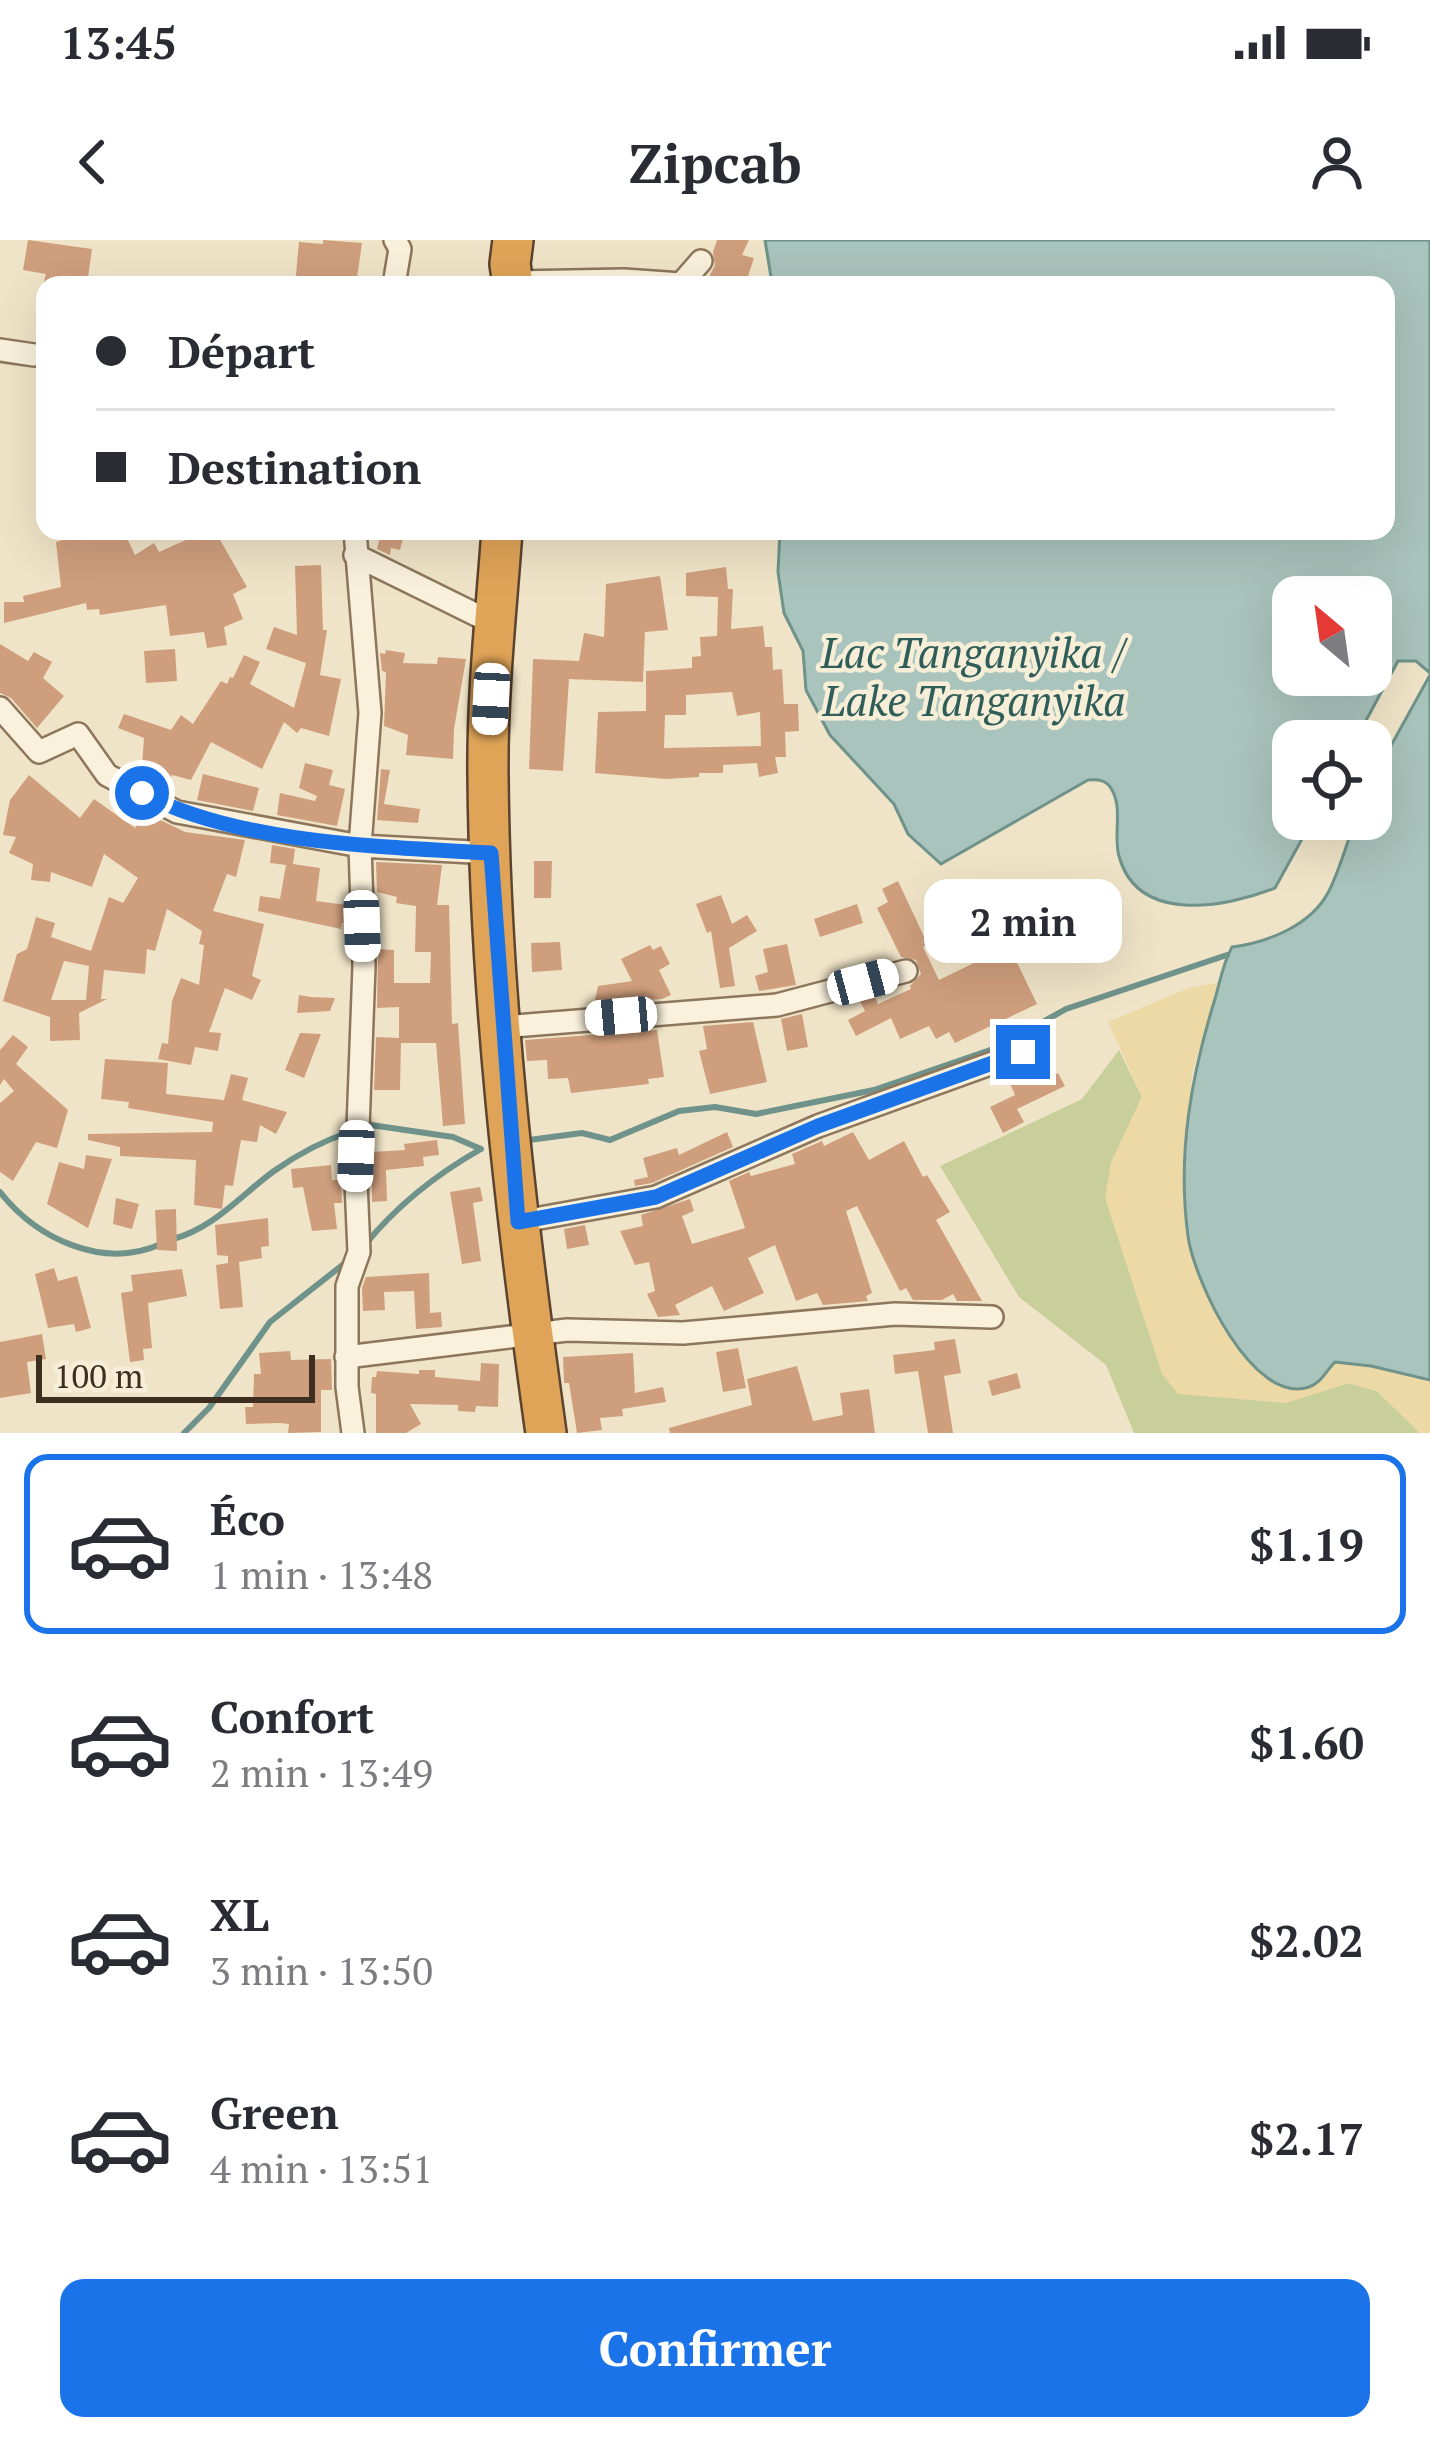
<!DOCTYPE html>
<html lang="fr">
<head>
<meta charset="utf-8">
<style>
  body { margin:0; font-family:"PT Serif",serif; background:#f7f7f7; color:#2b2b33; height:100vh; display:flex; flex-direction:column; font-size:45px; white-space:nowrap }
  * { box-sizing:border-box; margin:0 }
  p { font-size:39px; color:#7c7c81 }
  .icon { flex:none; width:66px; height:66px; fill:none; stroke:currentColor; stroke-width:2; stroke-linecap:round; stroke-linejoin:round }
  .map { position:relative; height:1193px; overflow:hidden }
  .drawer { display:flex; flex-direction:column; background:#fff; flex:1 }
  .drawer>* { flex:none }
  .hud { position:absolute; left:36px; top:36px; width:1359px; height:264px; border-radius:24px; box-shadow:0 12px 48px #0002; display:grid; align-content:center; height:264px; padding:0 60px; background:#fff }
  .needle { width:78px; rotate:331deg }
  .tools { position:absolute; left:1272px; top:336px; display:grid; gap:24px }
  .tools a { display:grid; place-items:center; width:120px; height:120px; border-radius:24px; background:#fff; box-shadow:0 12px 48px #0002; font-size:60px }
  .scale { position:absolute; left:36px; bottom:30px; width:279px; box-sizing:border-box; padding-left:12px; border:6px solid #3d2e20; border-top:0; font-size:33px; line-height:42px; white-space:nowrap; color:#3d2e20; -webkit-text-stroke:9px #f7eed8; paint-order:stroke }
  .end { position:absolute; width:54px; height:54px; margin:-27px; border:15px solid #1a73e8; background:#fff; box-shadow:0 0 0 6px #fff }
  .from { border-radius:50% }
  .bubble { position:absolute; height:84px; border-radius:24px; background:#fff; box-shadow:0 12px 48px #0002; font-size:39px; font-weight:700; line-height:84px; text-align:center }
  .car { position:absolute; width:36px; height:72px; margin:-36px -18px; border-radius:15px; box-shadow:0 0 9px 3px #0007; background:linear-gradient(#fff 24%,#345 0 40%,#fff 0 76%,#345 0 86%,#fff 0) }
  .hud b { display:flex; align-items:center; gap:42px; height:114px; font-size:45px }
  .hud b+b { border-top:3px solid #e1e1e2 }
  .hud i { width:30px; height:30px; background:#2b2b33 }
  ul { padding:21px 0 0; list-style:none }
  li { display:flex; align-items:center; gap:36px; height:180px; margin:0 24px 18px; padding:0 36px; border:6px solid transparent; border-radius:24px }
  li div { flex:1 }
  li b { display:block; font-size:45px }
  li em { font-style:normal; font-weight:700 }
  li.active { border-color:#1a73e8 }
  li>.icon { width:108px; height:108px; stroke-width:1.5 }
  .primary-button { display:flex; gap:24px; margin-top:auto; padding:24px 60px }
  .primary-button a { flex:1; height:138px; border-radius:24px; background:#1a73e8; color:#fff; font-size:48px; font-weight:700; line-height:138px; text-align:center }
  .status { display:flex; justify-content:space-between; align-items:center; height:84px; padding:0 60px; background:#fff; direction:ltr }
  .status svg { height:33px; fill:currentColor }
  header { display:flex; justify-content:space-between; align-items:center; height:156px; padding:0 60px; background:#fff; font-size:54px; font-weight:700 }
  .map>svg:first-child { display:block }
  .green { fill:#c9cf9b }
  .sand { fill:#ecd9a5 }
  .water { fill:#a9c4bc; stroke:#6f938a; stroke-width:3; fill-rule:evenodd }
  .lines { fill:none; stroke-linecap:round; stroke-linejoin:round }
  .stream { stroke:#6f938a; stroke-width:6 }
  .building { fill:#cf9f7d; fill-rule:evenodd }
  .street-casing { stroke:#8d765c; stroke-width:26 }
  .highway-casing { stroke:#5b4430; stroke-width:44 }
  .street { stroke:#faf1dc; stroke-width:21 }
  .highway { stroke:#e0a458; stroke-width:39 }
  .route { stroke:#1a73e8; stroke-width:15 }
  .labels { text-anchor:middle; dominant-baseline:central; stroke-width:9; stroke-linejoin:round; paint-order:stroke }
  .water-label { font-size:42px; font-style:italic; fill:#2f5d5a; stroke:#f7eed8 }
</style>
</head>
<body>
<div class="status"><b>13:45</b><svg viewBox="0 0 49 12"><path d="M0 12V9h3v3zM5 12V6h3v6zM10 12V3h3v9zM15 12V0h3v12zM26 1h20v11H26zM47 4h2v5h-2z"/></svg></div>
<header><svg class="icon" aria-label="back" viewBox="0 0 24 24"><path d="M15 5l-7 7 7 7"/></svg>Zipcab<svg class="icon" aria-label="person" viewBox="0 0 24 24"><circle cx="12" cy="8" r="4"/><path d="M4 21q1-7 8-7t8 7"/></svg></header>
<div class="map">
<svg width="1430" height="1193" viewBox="0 0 1430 1193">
  <rect width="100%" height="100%" fill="#f0e4c8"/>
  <path class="green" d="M1119 810 1142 857 1111 923 1250 1159 1285 1163 1348 1143 1377 1151 1420 1193H1134L1106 1125 1019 1057 940 926 1082 859Z"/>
  <path class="sand" d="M1220 742 1193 829 1185 906 1186 948 1205 1052 1264 1138 1335 1122 1371 1126 1430 1140V1193H1420L1377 1151 1349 1143 1286 1163 1178 1154 1162 1134 1105 958 1111 923 1142 857 1108 782 1189 748Z"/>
  <path class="water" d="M765 0H1430V433L1416 421H1398L1355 501H1293V579H1313L1275 648C1225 668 1137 684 1119 616 1113 596 1123 569 1112 550 1107 540 1098 539 1088 540L941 624 908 594 894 564 830 495 806 450 803 411 784 373 778 332 780 291H1386V45H789L790 40 771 37ZM1293 357H1371V435H1293Z
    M1430 435V1140L1371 1126 1335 1122C1326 1131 1321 1143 1309 1147 1253 1166 1194 1041 1188 996 1177 915 1191 836 1215 759 1220 742 1223 723 1232 707 1268 702 1311 686 1329 651 1340 629 1347 602 1356 579H1371V544L1377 531Z"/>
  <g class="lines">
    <path class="stream" d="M363 888 371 885 453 897 481 909
      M529 900 582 893 610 900 679 871 715 867 756 874 874 850 996 808 1066 769 1227 715
      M0 952C37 999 103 1030 161 1004
      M173 999C214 988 241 955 274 931 298 914 322 901 350 892
      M364 1006C397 965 435 935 481 909
      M184 1193 209 1168 270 1082 345 1023"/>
  </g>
  <path class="building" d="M28 0 92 9 87 45H43L46 34 23 30Z
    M323 0 362 3 356 45H295L299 2 323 4Z
    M717 0H749L742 15 754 18 745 45H705L715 25 713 12Z
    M92 291H109L111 298 124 292 135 315 154 303 159 312 206 291H215L247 347 233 354 243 379 224 387 227 405 207 408 204 392 170 396 166 365 100 375 99 369 87 370 86 363 4 383V362H24L23 356 61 347 56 302Z
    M381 291H405L400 310 391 308 390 315 377 309Z
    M321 325 323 390H327L320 435 341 439 329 496 301 488 297 493 284 482 262 529 211 502 191 540 172 535 166 549 143 537 148 525H142L144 498 118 488 124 474 171 490 181 475 193 484 221 441 227 444 230 437 233 438 244 415 260 422 250 444 294 468 306 423 266 409 274 387 297 395 295 326Z
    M726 327 728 349H733L731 389 763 386 765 407H772L773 430 782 429 784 464H798L799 491 785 492 786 517H775L778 533 759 537 757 523 723 525V533H699V537L666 539 595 533 598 472 646 471V431L692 428V417L701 416 700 397 717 396 718 357 686 356V333ZM732 452 737 476 760 472 761 506 664 508 665 475H686V455Z
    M660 336 668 390 645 392 643 442 569 439 563 531 529 529 533 419 579 421 584 393 604 397 606 344Z
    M0 404 28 421 34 412 52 422 43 438 64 456 37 488 11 458 0 453Z
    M175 409 177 441 146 443 144 411Z
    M386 410 405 413 403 423 437 424 438 417 466 419 454 489 453 519 406 515 408 495 384 486 386 432 382 431 380 413 385 414Z
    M305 523 333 530 329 545 345 549 337 586 277 575 280 553 315 561 317 556 299 548Z
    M381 529 390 530 384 564 420 569 418 583 377 580Z
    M203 534 259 548 253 571 197 560Z
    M29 535 80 578 94 559 135 588 142 571 185 592 245 600 236 637 227 634 213 671 264 684 252 736 261 740 252 760 225 748 209 792 221 793 218 811 195 807 191 825 158 819 162 803 168 804 172 761 181 738 199 745 204 705 199 704 202 691 167 669 155 711 147 709 145 734 104 730 101 759H107L79 773 80 800 50 801V777L3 761 17 714 27 709 36 677 55 683 51 697 91 711 109 657 123 663 138 638 104 614 92 647 51 632 50 642 31 640 33 624 9 613 16 597 3 595 10 560ZM64 721 89 726 86 760H51Z
    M272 605 295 609 293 624 320 628 316 661 347 665V683H342L341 689 258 671 260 656 280 659 286 625 270 623Z
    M534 621H552L551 658H534Z
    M376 622 442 625 437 665H449L452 784 458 783 465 884 443 886 436 803H401L400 850H374L376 797 399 798V767L377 768 378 709 394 710V743H430L431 712H415L416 666 396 663 397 657 377 652Z
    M898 641 928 705 923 707 939 740 1009 706 1037 764 955 803 949 792 936 799 929 786 900 799 891 778 856 796 848 780 865 771 859 759 874 755 878 764 911 749 910 746 921 734 916 720 901 717 877 668 888 662 882 649Z
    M721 655 732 684 747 675 757 691 729 708 735 746 720 748 711 691 707 693 696 664Z
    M857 664 863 683 820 697 814 679Z
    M560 702 562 730 532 732 531 703Z
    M787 704 796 745 759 751 755 736 768 732 763 709Z
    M650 705 653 710 661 706 670 724 659 730 671 755 662 759 594 764 598 746 632 741 621 719Z
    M299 755 311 757 335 758 330 771 297 773Z
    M802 774 808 807 787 811 781 779Z
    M753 782 767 842 710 854 699 811 707 809 703 786Z
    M657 790 664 837 648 839 649 844 571 853 568 838 548 839 547 820 527 821 525 800Z
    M300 793 321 794 304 838 285 830Z
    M13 795 28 807 16 824 68 870 57 908 36 902 13 941 0 932V863L14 851 4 839 0 845V810Z
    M105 819 168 823 166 854 224 860 231 834 248 838 242 860 287 872 276 894 260 885 257 902 241 900 233 946 225 945 222 969 194 965 196 920 120 916V907L88 900V894L212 892 213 882 128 868 129 862 101 859Z
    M1026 827 1034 845 1058 833 1065 846 1017 869 1024 882 1003 893 990 867 1015 855 1006 834Z
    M727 892 733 907 652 943 635 946 634 940 648 937 643 918 677 908 679 915Z
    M853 892 869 920 904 901 923 937 927 935 950 972 936 980 982 1061H957L953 1054 942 1060H913L906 1048 900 1051 857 966 846 971 872 1053 866 1056 868 1061 823 1065 817 1053 796 1061 775 1005 748 1018 764 1053 724 1071 712 1046 675 1065 680 1075 658 1077 647 1054 655 1051 649 1022 635 1025 620 991 643 986 641 975 690 959 694 971 682 976 692 1004 745 988 729 941 749 932 751 936 795 924 792 914 822 901 824 906Z
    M437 900 439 915 423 917 424 926 386 930 387 961 372 962V912L405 910 404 904Z
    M86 915 112 919 88 988 47 964 59 922 84 929Z
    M331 925 332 940H341L342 963H334L337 989 312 991 303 947 293 948 291 929Z
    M480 947 483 961 473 963 481 1021 462 1024 450 952Z
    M116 958 139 964 132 989 113 984Z
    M176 969 177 1011 157 1010 155 970Z
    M268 978 269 1006 261 1007 262 1018 239 1022 243 1067 220 1069 216 1025 228 1023V1016L217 1015 215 985Z
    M585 985 589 1005 567 1009 564 989Z
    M54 1028 58 1041 77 1036 91 1088 76 1092 74 1084 48 1088 35 1034Z
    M182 1029 187 1056 148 1063 152 1108 143 1109 144 1120 130 1122 121 1053 133 1051 131 1035Z
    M429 1033 430 1073 441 1072 442 1087 416 1089 414 1051 384 1052 385 1070 363 1071 362 1048 366 1037Z
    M42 1094 46 1119 27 1122 31 1153 0 1158V1102Z
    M955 1099 961 1133 944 1136 953 1193H928L918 1131 895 1134 893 1115 935 1110 934 1102Z
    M738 1108 746 1148 723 1152 716 1112Z
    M290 1111 291 1120 331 1119 332 1150H321V1192L288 1193 289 1184 279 1183 246 1184 245 1167H253L254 1134H261L259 1113Z
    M633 1113 635 1153 663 1147 666 1162 622 1169 623 1176 600 1178 602 1190 577 1193 569 1143H564L563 1117Z
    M481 1123 499 1124 498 1167 476 1166 475 1172 458 1171V1165L410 1164 421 1184 406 1193H376V1154L371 1153 372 1137H376L377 1131 419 1134V1130H435V1137L480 1141Z
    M797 1126 813 1181 843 1175 840 1153 869 1149 875 1193H670L669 1188 752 1165 747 1139Z
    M1017 1133 1021 1148 992 1156 988 1141Z"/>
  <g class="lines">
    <defs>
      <path id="street" d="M514 42 624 40 681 44 701 21
        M394 45 400 9 395 0
        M0 110 34 115
        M355 315 495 384
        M0 468 39 512 78 494 107 535 177 572 360 606 491 613
        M501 787 777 765 906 731
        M518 982 656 957 818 886 1023 812
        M346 1117 567 1090 683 1093 895 1074 992 1077
        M353 1193 347 1147V1046L359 1012 356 942 364 726 360 606 370 473 355 291"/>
      <path id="highway" d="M513 0 510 24 513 45
        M502 291C496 373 487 456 488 537 490 756 516 976 546 1193"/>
    </defs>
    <use href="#street" class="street-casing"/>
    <use href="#highway" class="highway-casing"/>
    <use href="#street" class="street"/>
    <use href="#highway" class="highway"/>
  </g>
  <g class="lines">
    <path class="route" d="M142 553C238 604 383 607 491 613L518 982 656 957 818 886 1023 812"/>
  </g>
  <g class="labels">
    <g class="water-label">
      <text x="974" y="412">Lac Tanganyika /<tspan x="974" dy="48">Lake Tanganyika</tspan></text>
    </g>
  </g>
</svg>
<div class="tools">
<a><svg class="needle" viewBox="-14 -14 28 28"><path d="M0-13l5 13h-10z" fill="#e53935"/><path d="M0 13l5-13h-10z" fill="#7c7c81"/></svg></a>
<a><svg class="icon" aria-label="locate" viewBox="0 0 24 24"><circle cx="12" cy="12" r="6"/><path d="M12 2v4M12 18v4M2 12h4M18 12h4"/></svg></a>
</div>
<div class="scale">100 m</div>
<i class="end from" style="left:142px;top:553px"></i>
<i class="end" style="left:1023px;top:812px"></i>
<div class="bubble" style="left:924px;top:639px;width:198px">2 min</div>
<i class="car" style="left:491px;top:459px;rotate:183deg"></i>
<i class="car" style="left:362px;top:686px;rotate:178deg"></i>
<i class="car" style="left:863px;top:742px;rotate:75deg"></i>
<i class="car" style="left:621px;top:776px;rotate:265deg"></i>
<i class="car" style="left:356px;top:916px;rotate:182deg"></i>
<div class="hud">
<b><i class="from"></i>Départ</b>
<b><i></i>Destination</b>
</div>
</div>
<section class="drawer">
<ul>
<li class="active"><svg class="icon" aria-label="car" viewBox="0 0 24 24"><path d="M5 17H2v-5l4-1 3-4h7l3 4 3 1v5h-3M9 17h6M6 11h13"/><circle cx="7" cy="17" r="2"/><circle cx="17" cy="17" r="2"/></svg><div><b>Éco</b><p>1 min · 13:48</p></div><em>$1.19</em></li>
<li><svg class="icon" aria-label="car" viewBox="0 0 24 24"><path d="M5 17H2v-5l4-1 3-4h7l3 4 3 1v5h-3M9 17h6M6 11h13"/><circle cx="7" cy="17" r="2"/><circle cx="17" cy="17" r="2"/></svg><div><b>Confort</b><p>2 min · 13:49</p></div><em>$1.60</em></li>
<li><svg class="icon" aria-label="car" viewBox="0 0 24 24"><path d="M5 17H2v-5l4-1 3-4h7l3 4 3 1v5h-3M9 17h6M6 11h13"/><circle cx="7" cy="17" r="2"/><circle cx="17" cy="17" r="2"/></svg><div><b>XL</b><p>3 min · 13:50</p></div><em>$2.02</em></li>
<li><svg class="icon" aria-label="car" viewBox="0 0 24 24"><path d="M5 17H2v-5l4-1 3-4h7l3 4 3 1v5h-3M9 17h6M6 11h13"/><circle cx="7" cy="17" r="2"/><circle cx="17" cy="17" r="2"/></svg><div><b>Green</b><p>4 min · 13:51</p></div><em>$2.17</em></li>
</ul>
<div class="primary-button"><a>Confirmer</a></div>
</section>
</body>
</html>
